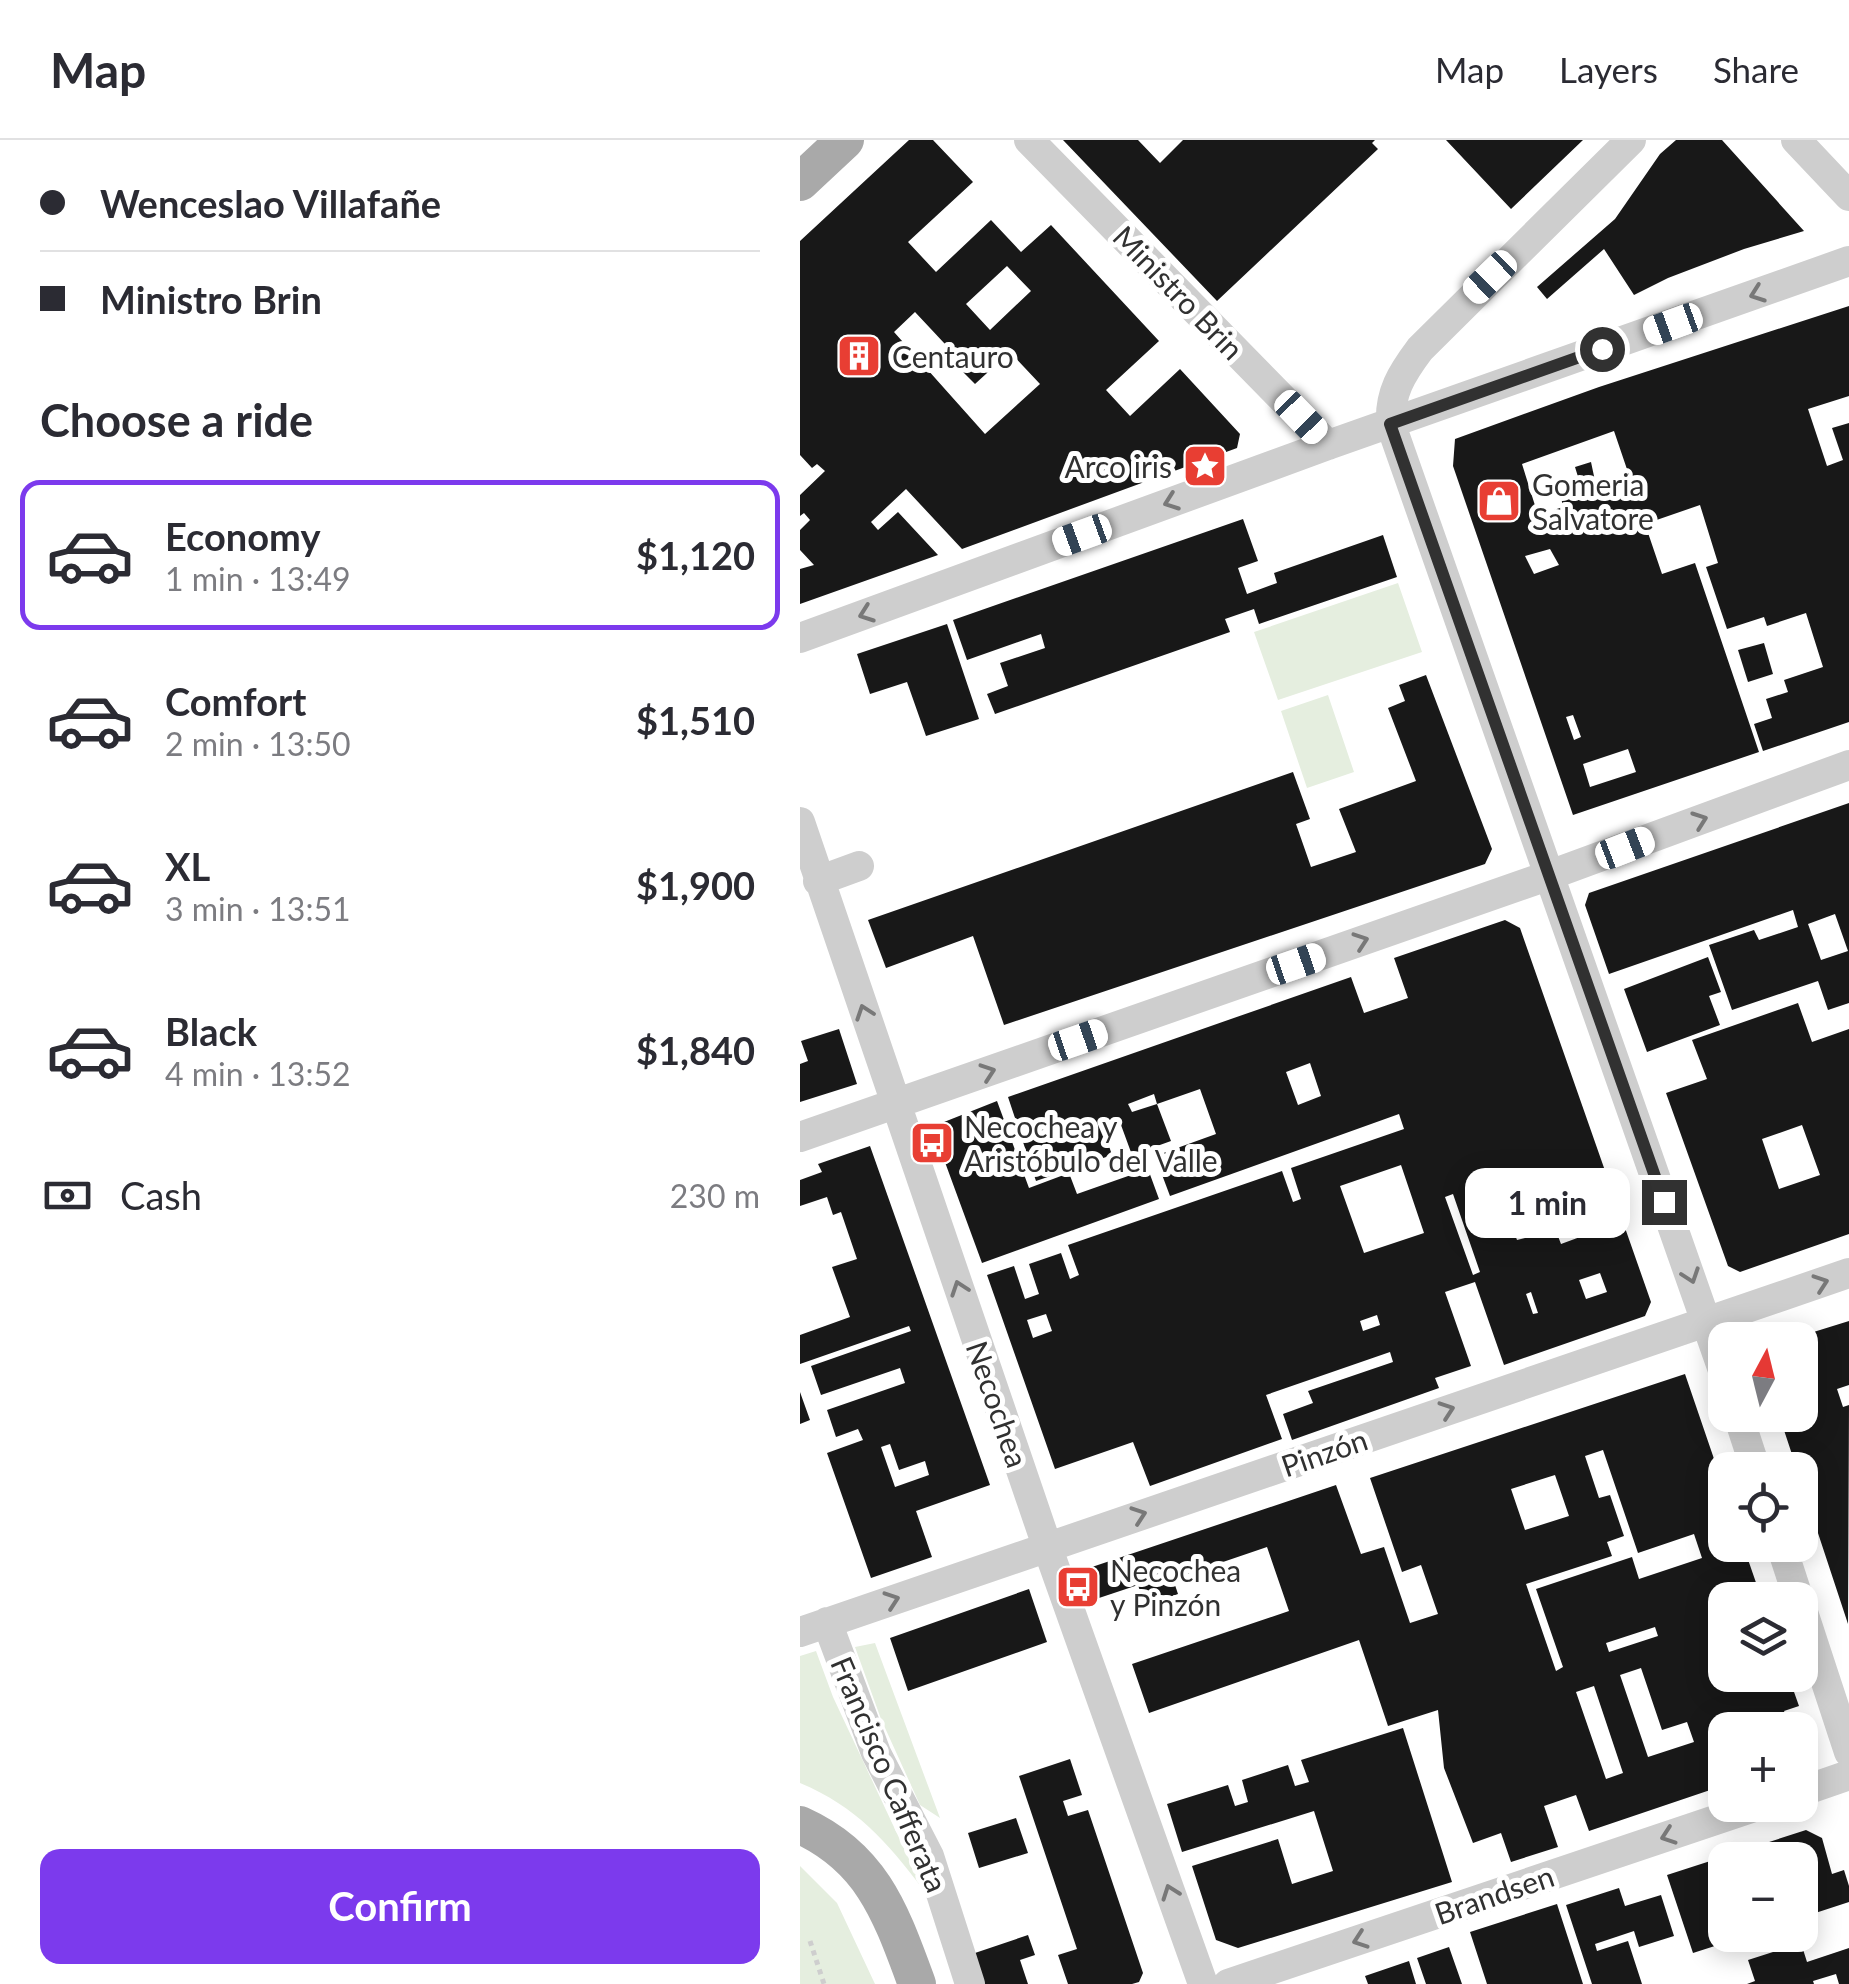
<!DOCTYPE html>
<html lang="en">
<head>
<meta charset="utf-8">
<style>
  body { margin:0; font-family:Lato,sans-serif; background:#f7f7f7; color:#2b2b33; height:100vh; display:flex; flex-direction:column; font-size:38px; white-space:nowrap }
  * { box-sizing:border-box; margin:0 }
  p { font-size:32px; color:#7c7c81 }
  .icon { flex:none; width:55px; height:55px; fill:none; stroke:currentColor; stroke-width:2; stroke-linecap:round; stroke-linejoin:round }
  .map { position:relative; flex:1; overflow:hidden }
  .drawer { display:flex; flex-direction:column; background:#fff; width:800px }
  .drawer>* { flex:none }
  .top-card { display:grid; align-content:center; height:220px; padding:0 40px; background:#fff }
  .needle { width:65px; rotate:7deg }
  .controls { position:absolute; left:908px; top:1182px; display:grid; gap:20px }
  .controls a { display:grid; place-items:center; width:110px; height:110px; border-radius:20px; background:#fff; box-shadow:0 5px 25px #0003; font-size:50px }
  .end { position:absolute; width:45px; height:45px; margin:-22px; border:12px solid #313131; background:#fff; box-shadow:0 0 0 5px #fff }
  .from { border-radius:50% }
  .bubble { position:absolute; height:70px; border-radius:20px; background:#fff; box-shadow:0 5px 25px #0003; font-size:32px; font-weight:700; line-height:70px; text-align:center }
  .car { position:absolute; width:30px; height:60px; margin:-30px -15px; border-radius:12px; box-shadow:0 0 8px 2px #0007; background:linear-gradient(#fff 24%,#345 0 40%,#fff 0 76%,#345 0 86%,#fff 0) }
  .top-card b { display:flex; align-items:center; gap:35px; height:95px; font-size:38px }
  .top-card b+b { border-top:2px solid #e1e1e2 }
  .top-card i { width:25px; height:25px; background:#2b2b33 }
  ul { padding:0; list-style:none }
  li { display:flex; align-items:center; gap:30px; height:150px; margin:0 20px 15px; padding:0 20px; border:5px solid transparent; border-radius:20px }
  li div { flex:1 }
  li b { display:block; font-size:38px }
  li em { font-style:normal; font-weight:700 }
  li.selected { border-color:#7c3aed }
  li>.icon { width:90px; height:90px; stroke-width:1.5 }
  h2 { padding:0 40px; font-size:45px; line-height:120px }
  .pay { display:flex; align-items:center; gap:25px; height:110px; padding:0 40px; font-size:38px }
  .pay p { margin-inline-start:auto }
  .primary-button { display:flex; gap:20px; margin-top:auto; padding:20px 40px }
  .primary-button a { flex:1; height:115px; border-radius:20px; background:#7c3aed; color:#fff; font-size:40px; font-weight:700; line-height:115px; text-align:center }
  header { display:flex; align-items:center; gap:60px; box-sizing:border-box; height:140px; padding:0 50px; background:#fff; border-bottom:2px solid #e1e1e2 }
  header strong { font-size:48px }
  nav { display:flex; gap:55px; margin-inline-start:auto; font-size:35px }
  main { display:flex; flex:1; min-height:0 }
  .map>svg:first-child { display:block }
  .green { fill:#e5eedf }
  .building { fill:#181818; fill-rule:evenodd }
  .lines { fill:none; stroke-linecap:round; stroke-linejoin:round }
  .path { stroke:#cecece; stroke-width:5; stroke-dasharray:5 5; stroke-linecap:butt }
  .minor { stroke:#cecece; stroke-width:30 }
  .major { stroke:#a9a9a9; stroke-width:38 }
  .oneway { stroke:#787878 }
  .route { stroke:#313131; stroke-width:12 }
  .labels { text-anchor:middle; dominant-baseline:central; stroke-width:10; stroke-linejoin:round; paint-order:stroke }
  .street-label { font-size:30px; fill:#313131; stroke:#fff }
  .poi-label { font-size:30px; fill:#313131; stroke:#fff; text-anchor:start }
</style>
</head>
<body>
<header>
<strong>Map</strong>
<nav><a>Map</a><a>Layers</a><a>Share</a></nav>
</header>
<main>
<section class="drawer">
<div class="top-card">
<b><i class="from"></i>Wenceslao Villafañe</b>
<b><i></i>Ministro Brin</b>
</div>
<h2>Choose a ride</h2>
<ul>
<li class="selected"><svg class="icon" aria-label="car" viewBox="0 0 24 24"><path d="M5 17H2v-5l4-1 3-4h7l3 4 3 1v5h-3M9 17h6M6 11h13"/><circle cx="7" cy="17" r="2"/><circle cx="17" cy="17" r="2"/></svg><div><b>Economy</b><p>1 min · 13:49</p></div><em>$1,120</em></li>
<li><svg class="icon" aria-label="car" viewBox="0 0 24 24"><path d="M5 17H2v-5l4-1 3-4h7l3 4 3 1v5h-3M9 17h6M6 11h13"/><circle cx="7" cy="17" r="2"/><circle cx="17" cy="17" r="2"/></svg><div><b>Comfort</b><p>2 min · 13:50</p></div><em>$1,510</em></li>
<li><svg class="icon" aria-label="car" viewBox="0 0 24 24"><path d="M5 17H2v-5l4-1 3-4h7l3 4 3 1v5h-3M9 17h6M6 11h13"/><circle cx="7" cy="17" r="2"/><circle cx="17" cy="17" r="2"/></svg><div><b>XL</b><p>3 min · 13:51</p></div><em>$1,900</em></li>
<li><svg class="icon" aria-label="car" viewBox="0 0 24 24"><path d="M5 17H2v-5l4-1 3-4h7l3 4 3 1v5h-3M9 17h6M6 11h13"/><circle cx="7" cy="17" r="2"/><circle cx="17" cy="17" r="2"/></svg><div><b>Black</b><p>4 min · 13:52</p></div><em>$1,840</em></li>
</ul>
<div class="pay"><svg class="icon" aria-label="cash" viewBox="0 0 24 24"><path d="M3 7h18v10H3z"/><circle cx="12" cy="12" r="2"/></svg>Cash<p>230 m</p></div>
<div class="primary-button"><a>Confirm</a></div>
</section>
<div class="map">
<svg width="1049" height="1844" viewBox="0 0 1049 1844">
  <rect width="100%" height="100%" fill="#fff"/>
  <path class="green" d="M598 443 622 512 478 560 454 492Z
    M528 555 554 632 507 648 481 571Z
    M75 1503 140 1678 120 1665 81 1579 55 1507Z
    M16 1511 33 1557 123 1749C86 1701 57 1667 0 1643V1516Z
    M0 1726 37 1763 75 1844H0Z"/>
  <path class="building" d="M109 0H133L173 42 108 102 136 132 191 80 221 112 251 85 359 201 306 250 330 276 380 229 440 294 437 308 162 409 106 349 71 382 78 390 98 372 138 415 0 464V429L14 425 0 410V390L10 380 4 373 0 376V355L25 331 17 324 12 328 0 315V101ZM207 126 231 151 190 190 166 164ZM115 172 159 219 154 223 175 244 210 212 240 244 185 294 94 192Z
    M263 0H338L360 23 383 0H575L572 3 578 9 417 161Z
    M646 0H783L711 69Z
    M876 0H922L1004 91 944 109 868 138 834 155 804 109 747 159 737 147 815 79 860 14Z
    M1049 166V256L1008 269 1027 326 1043 320 1032 288 1049 283V582L963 611 954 584 972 578 966 559 988 552 984 540 1023 527 1006 473 967 486 964 477 927 489 906 427 918 423 900 365 845 384 862 434 895 423 959 612 773 675 653 326 655 299 799 247ZM814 291 831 341 798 355 791 322 775 327 779 340 759 347 763 367 738 375 722 324ZM750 409 759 425 734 434 725 416ZM773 575 781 597 774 600 766 577ZM828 609 836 632 790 647 783 624Z
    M443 379 458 421 438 428 447 454 477 443 474 433 583 395 597 437 459 484 454 469 425 479 430 492 195 574 187 554 208 546 200 523 245 508 241 494 167 520 153 480Z
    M147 484 179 579 126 596 107 542 70 554 57 514Z
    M964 503 973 534 948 542 938 510Z
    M626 535 692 709 685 724 204 885 173 796 86 828 68 780 493 632 510 679 496 684 511 727 556 712 539 669 616 641 588 568 605 561 599 545Z
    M1049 663V863L1028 870 1018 841 932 870 909 805 954 790 959 800 998 787 993 770 809 834 785 765 789 753ZM1035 774 1048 811 1021 820 1008 784Z
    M705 780 720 788 851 1162 845 1176 704 1225 675 1142 645 1152 671 1226 635 1238 639 1248 492 1300 483 1274 513 1263 508 1251 593 1222 590 1212 466 1255 482 1299 350 1346 333 1302 255 1329 187 1135 214 1126 225 1159 239 1154 229 1124 261 1113 270 1139 279 1135 268 1105 482 1031 493 1062 501 1059 491 1028 604 989 599 974 370 1056 355 1016 416 994 400 949 357 964 371 1001 332 1015 321 985 304 991 312 1015 236 1041 208 957 551 837 564 873 608 858 594 818ZM510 923 521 956 498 965 486 932ZM354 954 357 964 332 972 328 964ZM601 1025 624 1093 564 1113 540 1046ZM653 1054 680 1132 673 1135 645 1057ZM717 1075 725 1098 717 1100 710 1081 693 1088 692 1084ZM773 1076 780 1097 761 1104 753 1083ZM800 1133 807 1152 786 1159 779 1140ZM731 1152 738 1173 733 1174 726 1154ZM246 1174 252 1191 233 1198 227 1180ZM577 1175 580 1185 563 1191 560 1181Z
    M908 817 921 852 909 856 920 885 847 912 824 849Z
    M998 863 1012 902 1049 889V1094L940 1132 928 1126 866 953 907 939 892 900ZM1002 985 1020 1035 979 1049 962 999Z
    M39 889 57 944 0 962V924L8 921 1 901Z
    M197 961 229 1048 269 1033 277 1054 348 1029 359 1059 182 1123 135 995 144 982Z
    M70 1006 190 1345 116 1371 132 1417 71 1438 27 1313 63 1300 58 1289 36 1297 27 1270 105 1243 100 1228 21 1255 11 1226 111 1191 109 1186 0 1224V1195L50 1177 32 1127 57 1119 41 1072 33 1075 27 1057 0 1066V1040L22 1032 18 1024ZM90 1304 99 1330 125 1321 129 1335 95 1347 81 1307Z
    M1049 1181V1245L1037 1249 1043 1267 1049 1265 1048 1484 979 1275H1000V1200L991 1199Z
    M885 1234 925 1351V1405H943L962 1460H925V1535H988L999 1566 984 1571 987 1578 1000 1574 1010 1603 1007 1617 1000 1619V1590H953L968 1584 966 1578 938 1590H925V1645L789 1691 776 1655 744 1666 758 1707 711 1722 701 1693 673 1703 644 1628 638 1570 588 1586 559 1500 349 1573 332 1524 489 1471 467 1407 373 1439 378 1454 345 1466 338 1445 296 1459 286 1429 536 1345 561 1414 584 1407 610 1483 638 1474 621 1425 602 1432 570 1338ZM803 1310 838 1413 894 1394 902 1418 839 1439 832 1417 736 1449 763 1527 756 1531 726 1444 812 1416 807 1402 824 1396 810 1355 799 1358 785 1316ZM755 1335 769 1376 725 1390 711 1349ZM855 1487 858 1496 809 1512 806 1503ZM841 1528 862 1590 887 1582 894 1602 848 1617 820 1535ZM794 1546 823 1633 806 1639 776 1552Z
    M0 1252 10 1280 0 1284Z
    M229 1449 247 1502 108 1551 90 1498Z
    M603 1588 652 1742 438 1808 416 1800 392 1726 478 1699 492 1744 533 1731 514 1671 382 1712 367 1664 428 1645 435 1666 448 1662 442 1640 488 1625 495 1646 509 1642 501 1620Z
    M270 1619 282 1655 263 1661 268 1676 288 1670 343 1833 339 1842 332 1844H268L258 1815 277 1809 219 1636Z
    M216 1678 228 1713 179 1728 168 1693Z
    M1006 1690 1022 1698 1032 1734 1044 1730 1049 1746V1762L1000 1778V1720H925V1795L946 1796 893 1813 867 1735Z
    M819 1748 825 1766 861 1755 874 1796 839 1807 834 1791 795 1804 797 1811 828 1801 842 1844H792L766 1765Z
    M757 1764 783 1844H687L670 1792Z
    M228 1795 235 1815 220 1820 228 1844H182L172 1814Z
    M1001 1803 1007 1822 1049 1808V1844H1039L1036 1834 1013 1841 1014 1844H947L955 1841 948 1820Z
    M649 1807 662 1844H626L617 1818Z
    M609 1821 616 1844H568L565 1836Z"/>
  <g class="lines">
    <path class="path" d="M10 1801 24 1844"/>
    <path class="minor" d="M229 0 528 305
      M831 0 620 209C602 233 589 253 591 285L925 1236
      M996 0 1049 56
      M0 498 528 305 1049 121
      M0 682 247 1406 403 1844
      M18 741 59 726
      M0 997 750 735 1049 625
      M938 1275 956 1330
      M981 1405 999 1460
      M1000 1463 1049 1612
      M27 1482 76 1613 129 1716 170 1844
      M0 1492 1049 1133
      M1000 1652 1049 1635
      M428 1844 960 1665"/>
    <path class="major" d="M0 42 45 0
      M0 1685C73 1718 91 1774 117 1844"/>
  </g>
  <defs><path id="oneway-chevron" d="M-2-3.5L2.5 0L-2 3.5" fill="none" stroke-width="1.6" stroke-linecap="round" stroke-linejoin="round" transform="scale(2.5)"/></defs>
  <g class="oneway">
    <use href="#oneway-chevron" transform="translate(957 154) rotate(160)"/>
    <use href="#oneway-chevron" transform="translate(371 362) rotate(160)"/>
    <use href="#oneway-chevron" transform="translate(66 474) rotate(160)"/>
    <use href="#oneway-chevron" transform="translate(900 680) rotate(-20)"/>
    <use href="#oneway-chevron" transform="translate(561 801) rotate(-19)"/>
    <use href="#oneway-chevron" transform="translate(64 872) rotate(-109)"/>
    <use href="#oneway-chevron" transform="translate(188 932) rotate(-19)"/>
    <use href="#oneway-chevron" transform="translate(891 1136) rotate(71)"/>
    <use href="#oneway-chevron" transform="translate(1021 1143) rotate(-19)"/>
    <use href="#oneway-chevron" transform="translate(159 1148) rotate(-109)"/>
    <use href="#oneway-chevron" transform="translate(647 1270) rotate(-19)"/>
    <use href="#oneway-chevron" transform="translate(339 1375) rotate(-19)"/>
    <use href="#oneway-chevron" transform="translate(92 1460) rotate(-19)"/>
    <use href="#oneway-chevron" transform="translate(868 1696) rotate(161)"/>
    <use href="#oneway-chevron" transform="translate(370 1752) rotate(-110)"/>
    <use href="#oneway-chevron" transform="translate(560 1800) rotate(161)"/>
  </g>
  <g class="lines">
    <path class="route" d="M802 209 590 284 864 1062"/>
  </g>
  <defs>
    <symbol id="building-square" viewBox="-11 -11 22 22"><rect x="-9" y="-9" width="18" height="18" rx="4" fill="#e83e33" stroke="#fff"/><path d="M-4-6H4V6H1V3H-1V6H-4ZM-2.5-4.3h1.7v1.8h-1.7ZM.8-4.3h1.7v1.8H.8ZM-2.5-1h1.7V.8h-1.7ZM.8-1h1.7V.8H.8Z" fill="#fff"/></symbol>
    <symbol id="sight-square" viewBox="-11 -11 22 22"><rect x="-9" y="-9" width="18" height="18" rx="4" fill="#e83e33" stroke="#fff"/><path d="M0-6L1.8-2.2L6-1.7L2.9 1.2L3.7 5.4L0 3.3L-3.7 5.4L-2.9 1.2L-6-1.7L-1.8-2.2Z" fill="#fff"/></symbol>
    <symbol id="shop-square" viewBox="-11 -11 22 22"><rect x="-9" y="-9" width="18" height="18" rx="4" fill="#e83e33" stroke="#fff"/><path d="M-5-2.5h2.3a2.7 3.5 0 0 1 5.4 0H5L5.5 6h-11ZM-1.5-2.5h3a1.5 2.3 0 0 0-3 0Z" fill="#fff"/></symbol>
    <symbol id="bus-square" viewBox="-11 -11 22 22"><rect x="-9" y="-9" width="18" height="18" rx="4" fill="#e83e33" stroke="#fff"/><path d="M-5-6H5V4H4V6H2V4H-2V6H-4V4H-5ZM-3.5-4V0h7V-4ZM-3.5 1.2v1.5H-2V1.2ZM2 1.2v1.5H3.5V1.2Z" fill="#fff"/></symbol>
  </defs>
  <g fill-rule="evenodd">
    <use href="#building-square" x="34" y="191" width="50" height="50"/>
    <use href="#sight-square" x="380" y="301" width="50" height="50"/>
    <use href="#shop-square" x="674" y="336" width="50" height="50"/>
    <use href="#bus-square" x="107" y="978" width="50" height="50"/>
    <use href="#bus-square" x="253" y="1422" width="50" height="50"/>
  </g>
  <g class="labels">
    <g class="street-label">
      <text transform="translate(379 152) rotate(46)">Ministro Brin</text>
      <text transform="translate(198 1264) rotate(71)">Necochea</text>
      <text transform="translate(524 1312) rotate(-19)">Pinzón</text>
      <text transform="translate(90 1634) rotate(67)">Francisco Cafferata</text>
      <text transform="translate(694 1754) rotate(-19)">Brandsen</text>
    </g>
    <g class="poi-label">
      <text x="92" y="216">Centauro</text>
      <text x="372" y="326" text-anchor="end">Arco iris</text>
      <text x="732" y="344">Gomeria<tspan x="732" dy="34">Salvatore</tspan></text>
      <text x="164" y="986">Necochea y<tspan x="164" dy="34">Aristóbulo del Valle</tspan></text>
      <text x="310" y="1430">Necochea<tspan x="310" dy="34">y Pinzón</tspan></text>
    </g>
  </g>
</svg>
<div class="controls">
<a><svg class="needle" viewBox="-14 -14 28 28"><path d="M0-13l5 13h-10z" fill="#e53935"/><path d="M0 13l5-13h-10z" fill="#7c7c81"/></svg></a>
<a><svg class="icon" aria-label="locate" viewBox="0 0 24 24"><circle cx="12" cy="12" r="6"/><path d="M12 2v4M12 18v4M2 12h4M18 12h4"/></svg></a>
<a><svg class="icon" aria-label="layers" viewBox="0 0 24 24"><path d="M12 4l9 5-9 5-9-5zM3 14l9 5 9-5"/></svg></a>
<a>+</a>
<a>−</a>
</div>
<i class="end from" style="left:802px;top:209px"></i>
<i class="end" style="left:864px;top:1062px"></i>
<div class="bubble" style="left:665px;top:1028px;width:165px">1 min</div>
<i class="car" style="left:690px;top:137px;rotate:226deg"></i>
<i class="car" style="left:873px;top:184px;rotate:250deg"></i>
<i class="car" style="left:501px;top:277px;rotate:136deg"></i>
<i class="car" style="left:282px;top:395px;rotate:250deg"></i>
<i class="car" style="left:825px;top:708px;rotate:69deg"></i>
<i class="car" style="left:496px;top:824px;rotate:71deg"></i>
<i class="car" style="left:278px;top:900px;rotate:71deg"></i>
</div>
</main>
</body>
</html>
